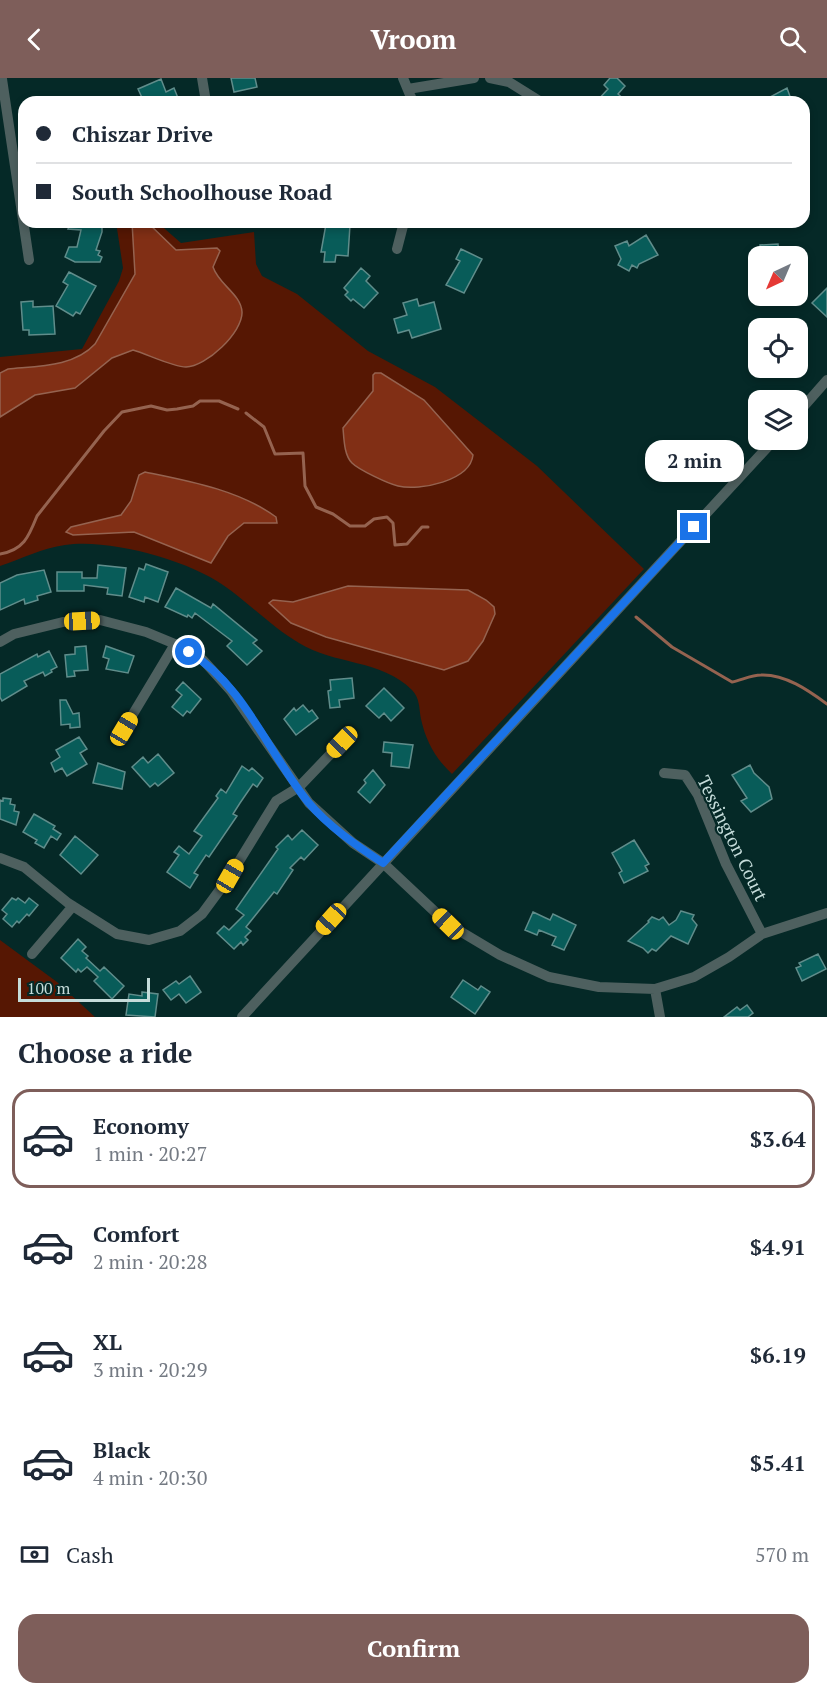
<!DOCTYPE html>
<html lang="en">
<head>
<meta charset="utf-8">
<style>
  body { margin:0; font-family:"PT Serif",serif; background:#f6f6f7; color:#1f2937; height:100vh; display:flex; flex-direction:column; font-size:22px; white-space:nowrap }
  * { box-sizing:border-box; margin:0 }
  p { font-size:20px; color:#747a83 }
  .icon { flex:none; width:33px; height:33px; fill:none; stroke:currentColor; stroke-width:2; stroke-linecap:round; stroke-linejoin:round }
  .map { position:relative; height:939px; overflow:hidden }
  .drawer { display:flex; flex-direction:column; background:#fff; flex:1 }
  .drawer>* { flex:none }
  .hud { position:absolute; left:18px; top:18px; width:792px; height:132px; border-radius:18px; box-shadow:0 3px 9px #0003; display:grid; align-content:center; height:132px; padding:0 18px; background:#fff }
  .needle { width:39px; rotate:224deg }
  .buttons { position:absolute; left:748px; top:168px; display:grid; gap:12px }
  .buttons a { display:grid; place-items:center; width:60px; height:60px; border-radius:12px; background:#fff; box-shadow:0 3px 9px #0003; font-size:30px }
  .scale { position:absolute; left:18px; bottom:15px; width:132px; box-sizing:border-box; padding-left:6px; border:3px solid #c5dcda; border-top:0; font-size:16px; line-height:21px; white-space:nowrap; color:#c5dcda; -webkit-text-stroke:4px #052927; paint-order:stroke }
  .end { position:absolute; width:27px; height:27px; margin:-14px; border:8px solid #1a73e8; background:#fff; box-shadow:0 0 0 3px #fff }
  .from { border-radius:50% }
  .bubble { position:absolute; height:42px; border-radius:18px; background:#fff; box-shadow:0 3px 9px #0003; font-size:20px; font-weight:700; line-height:42px; text-align:center }
  .car { position:absolute; width:18px; height:36px; margin:-18px -9px; border-radius:8px; box-shadow:0 0 4px 2px #0007; background:linear-gradient(#f5c518 24%,#345 0 40%,#f5c518 0 76%,#345 0 86%,#f5c518 0) }
  .hud b { display:flex; align-items:center; gap:21px; height:57px; font-size:22px }
  .hud b+b { border-top:2px solid #e0e1e3 }
  .hud i { width:15px; height:15px; background:#1f2937 }
  ul { padding:0; list-style:none }
  li { display:flex; align-items:center; gap:18px; height:99px; margin:0 12px 9px; padding:0 6px; border:3px solid transparent; border-radius:18px }
  li div { flex:1 }
  li b { display:block; font-size:22px }
  li em { font-style:normal; font-weight:700 }
  li.on { border-color:#7e5e5a }
  li>.icon { width:54px; height:54px; stroke-width:1.5 }
  h2 { padding:0 18px; font-size:27px; line-height:72px }
  .pay { display:flex; align-items:center; gap:15px; height:66px; padding:0 18px; font-size:22px }
  .pay p { margin-inline-start:auto }
  .primary-button { display:flex; gap:12px; margin-top:auto; padding:12px 18px }
  .primary-button a { flex:1; height:69px; border-radius:18px; background:#7e5e5a; color:#fff; font-size:24px; font-weight:700; line-height:69px; text-align:center }
  header { display:flex; justify-content:space-between; align-items:center; height:78px; padding:0 18px; background:#7e5e5a; color:#fff; font-size:27px; font-weight:700 }
  .map>svg:first-child { display:block }
  .green { fill:#561703 }
  .water { fill:#812f15; stroke:#956350; stroke-width:1.5 }
  .lines { fill:none; stroke-linecap:round; stroke-linejoin:round }
  .stream { stroke:#956350; stroke-width:3 }
  .building { fill:#085c59; stroke:#608d8b; stroke-width:1.5 }
  .minor { stroke:#4e605f; stroke-width:10 }
  .route { stroke:#1a73e8; stroke-width:8 }
  .labels { text-anchor:middle; dominant-baseline:central; stroke-width:4.5; stroke-linejoin:round; paint-order:stroke }
  .street-label { font-size:18px; fill:#c5dcda; stroke:#052927 }
</style>
</head>
<body>
<header><svg class="icon" aria-label="back" viewBox="0 0 24 24"><path d="M15 5l-7 7 7 7"/></svg>Vroom<svg class="icon" aria-label="search" viewBox="0 0 24 24"><circle cx="10" cy="10" r="6"/><path d="M15 15l6 6"/></svg></header>
<div class="map">
<svg width="827" height="939" viewBox="0 0 827 939">
  <rect width="100%" height="100%" fill="#052927"/>
  <path class="green" d="M116 144H157L181 165 254 154 256 186 262 198 297 216 368 273 435 309 537 388 644 491 452 696C436 681 426 664 421 641 419 631 420 620 412 612 381 581 334 587 299 565 272 549 249 525 223 507 188 482 108 460 65 467 43 470 21 481 0 488V279L82 271 119 203 123 190Z
    M0 862 57 904 95 939H0Z"/>
  <path class="water" d="M132 144H147L176 172 217 170 220 173 213 189C219 207 241 216 242 234 243 254 206 289 186 289 173 289 147 276 133 272L112 280 75 310 35 317 0 339V295L8 291C37 288 74 289 95 266L135 196Z
    M375 295H381L424 322 473 377C470 403 420 413 398 408 389 406 359 392 352 385 344 377 344 361 343 350L373 313V297Z
    M145 394C189 403 239 412 276 439L277 445H244L228 458 211 485 134 454 73 457 66 454 71 449 121 437 131 423 139 397Z
    M348 508 468 512 486 522 494 529 495 536 483 563 468 583 444 592 326 559 291 545 269 525 273 522 293 524Z"/>
  <g class="lines">
    <path class="stream" d="M246 335 264 349 275 376 303 375 305 408 316 429 333 436 350 448H365L374 441 387 439 393 445 395 467 407 466 422 449H428
      M0 476C24 472 29 458 37 438L104 353 122 334 151 328 167 332 177 331 193 328 200 323H219L238 331
      M636 539 672 569 732 604C742 602 751 597 761 597 785 596 808 612 827 626"/>
  </g>
  <path class="building" d="M231 0H255L257 9 234 14Z
    M610 0H617L625 8 618 16 627 24H596L608 11 604 7Z
    M161 1 166 14 174 10 178 20 169 24H144L138 11Z
    M787 10 792 24H773L770 19Z
    M71 144H102V154L96 172 100 173 98 177 102 179 100 184H75L65 179 69 169H77L81 152 68 151Z
    M326 146 350 147 348 178 336 177 335 184H324L325 174H321Z
    M646 157 658 177 639 186 637 190 632 187 629 193 618 187 621 181 615 168 627 163 629 168Z
    M778 166 779 178H761L760 167Z
    M461 171 482 181 464 215 446 207 460 183 456 181Z
    M361 190 370 198 366 203 378 215 364 230 353 221 351 223 345 217 348 214 344 210Z
    M69 194 96 208 80 236 76 234 73 238 56 228 68 207 63 204Z
    M827 210V239L812 225Z
    M417 221 419 228 434 224 441 251 412 260 409 252 398 255 394 241 407 237 403 225Z
    M33 223V229L53 228 55 256 29 257V252H23L21 224Z
    M146 486 168 494 158 524 145 519 144 524 129 519 139 490 144 492Z
    M98 487 126 490 122 518 107 516 108 510 84 507V513H57V494H82V500H97Z
    M44 492 51 514 37 518 38 522 25 526 24 521 0 532V505L17 497Z
    M176 510 211 530 213 526 257 562 253 565 262 573 247 587 227 568 232 563 195 535 192 540 188 537 187 539 165 529Z
    M86 568 88 592 74 593 75 598 67 599 65 577 75 576V569Z
    M106 568 134 578 128 595 106 591 109 581 103 579Z
    M49 573 57 589 51 592 52 594 45 598 43 594 24 603 27 608 2 623 0 619V596L37 576 38 579Z
    M352 600 354 620 339 622 340 629 330 630 328 613 331 612 330 602Z
    M183 604 201 621 190 635 187 633 183 638 172 629 182 617 176 612Z
    M384 610 404 630 391 643 384 635 379 640 366 628Z
    M60 622H66L73 636 79 635 80 649 70 650V646L61 647Z
    M303 627 309 634 312 632 318 640 296 657 284 641 294 630 296 633Z
    M79 659 87 671 80 675 87 686 67 698 62 690 55 694 51 685 60 679 56 672Z
    M384 664 413 667 409 690 391 688 392 675 383 674Z
    M158 676 174 695 158 708 155 705 150 709 132 689 143 679 148 685Z
    M98 685 125 694 122 711 93 705Z
    M750 687 754 695 769 709 772 721 751 734 741 723 747 720 732 697Z
    M242 688 249 693 252 690 263 700 257 709 253 706 240 725 233 736 237 738 209 779 206 777 194 795 198 797 190 810 167 794 179 777 174 774 179 768 189 776 202 758 194 753 218 720 216 718 221 711 226 715Z
    M373 692 385 707 370 725 358 714 366 705 364 702Z
    M3 720 11 721 10 726 15 727 14 733 19 734 16 747 0 741V722L3 723Z
    M34 736 55 748 53 751 61 756 57 762 51 758 44 770 35 765 37 762 23 754Z
    M302 752 318 767 304 782 301 779 290 790 293 792 277 816 274 814 246 849 251 853 245 859 248 862 243 867 241 864 234 871 217 855 224 848 229 852 244 837 236 831 278 771 276 769 288 757 292 762Z
    M75 758 98 777 81 796 60 777Z
    M634 762 649 786 645 788 648 793 624 805 619 795 622 793 612 775Z
    M12 820 16 822 18 820 25 825 29 820 38 827 29 838 27 836 19 845 17 843 12 849 3 841 7 836 2 832Z
    M681 833 694 837 692 841 697 847 688 866 671 858 656 873 652 871 648 875 643 870 628 863 649 844 648 843 652 839 659 842 663 839 669 847 676 842Z
    M533 834 550 842 553 836 576 847 564 872 552 867 556 859 539 852 537 857 525 852Z
    M78 861 86 869 82 873 88 878 86 880 100 893 104 889 124 908 112 921 94 903 98 899 87 889 81 894 78 891 76 894 61 880Z
    M818 876 826 891 802 903 796 890 801 888 799 885Z
    M190 898 201 914 186 925 179 916 171 922 163 912 176 903 179 906Z
    M463 902 478 912 481 908 490 914 475 936 451 919Z
    M142 914 158 916 155 939 126 937 129 916 142 918Z
    M747 927 753 935 748 939H724L737 929 740 932Z"/>
  <g class="lines">
    <path class="minor" d="M202 0 206 24
      M403 0 413 24
      M490 0 509 4 541 24
      M2 1 29 182
      M408 11 474 0
      M397 171 404 144
      M798 335 827 302
      M0 564 14 556 63 544 100 542 146 554 175 566 203 582 231 613 309 725 353 765 383 785 448 846 500 877 549 899 599 909 655 911 694 899 729 879 762 856 827 835
      M124 651 175 566
      M664 695 685 697 698 717 726 786 762 856
      M0 780 24 789 68 825 117 856 149 862 180 853 202 836 230 798 276 723 299 709 342 664
      M32 876 73 828
      M655 911 660 939
      M242 939 774 362"/>
  </g>
  <g class="lines">
    <path class="route" d="M189 574C244 607 269 676 308 724 328 748 357 768 383 785L694 449"/>
  </g>
  <g class="labels">
    <g class="street-label">
      <text transform="translate(733 760) rotate(64)">Tessington Court</text>
    </g>
  </g>
</svg>
<div class="buttons">
<a><svg class="needle" viewBox="-14 -14 28 28"><path d="M0-13l5 13h-10z" fill="#e53935"/><path d="M0 13l5-13h-10z" fill="#747a83"/></svg></a>
<a><svg class="icon" aria-label="locate" viewBox="0 0 24 24"><circle cx="12" cy="12" r="6"/><path d="M12 2v4M12 18v4M2 12h4M18 12h4"/></svg></a>
<a><svg class="icon" aria-label="layers" viewBox="0 0 24 24"><path d="M12 4l9 5-9 5-9-5zM3 14l9 5 9-5"/></svg></a>
</div>
<div class="scale">100 m</div>
<i class="end from" style="left:189px;top:574px"></i>
<i class="end" style="left:694px;top:449px"></i>
<div class="bubble" style="left:645px;top:362px;width:99px">2 min</div>
<i class="car" style="left:82px;top:543px;rotate:87deg"></i>
<i class="car" style="left:124px;top:651px;rotate:31deg"></i>
<i class="car" style="left:342px;top:664px;rotate:224deg"></i>
<i class="car" style="left:230px;top:798px;rotate:30deg"></i>
<i class="car" style="left:331px;top:841px;rotate:222deg"></i>
<i class="car" style="left:448px;top:846px;rotate:314deg"></i>
<div class="hud">
<b><i class="from"></i>Chiszar Drive</b>
<b><i></i>South Schoolhouse Road</b>
</div>
</div>
<section class="drawer">
<h2>Choose a ride</h2>
<ul>
<li class="on"><svg class="icon" aria-label="car" viewBox="0 0 24 24"><path d="M5 17H2v-5l4-1 3-4h7l3 4 3 1v5h-3M9 17h6M6 11h13"/><circle cx="7" cy="17" r="2"/><circle cx="17" cy="17" r="2"/></svg><div><b>Economy</b><p>1 min · 20:27</p></div><em>$3.64</em></li>
<li><svg class="icon" aria-label="car" viewBox="0 0 24 24"><path d="M5 17H2v-5l4-1 3-4h7l3 4 3 1v5h-3M9 17h6M6 11h13"/><circle cx="7" cy="17" r="2"/><circle cx="17" cy="17" r="2"/></svg><div><b>Comfort</b><p>2 min · 20:28</p></div><em>$4.91</em></li>
<li><svg class="icon" aria-label="car" viewBox="0 0 24 24"><path d="M5 17H2v-5l4-1 3-4h7l3 4 3 1v5h-3M9 17h6M6 11h13"/><circle cx="7" cy="17" r="2"/><circle cx="17" cy="17" r="2"/></svg><div><b>XL</b><p>3 min · 20:29</p></div><em>$6.19</em></li>
<li><svg class="icon" aria-label="car" viewBox="0 0 24 24"><path d="M5 17H2v-5l4-1 3-4h7l3 4 3 1v5h-3M9 17h6M6 11h13"/><circle cx="7" cy="17" r="2"/><circle cx="17" cy="17" r="2"/></svg><div><b>Black</b><p>4 min · 20:30</p></div><em>$5.41</em></li>
</ul>
<div class="pay"><svg class="icon" aria-label="cash" viewBox="0 0 24 24"><path d="M3 7h18v10H3z"/><circle cx="12" cy="12" r="2"/></svg>Cash<p>570 m</p></div>
<div class="primary-button"><a>Confirm</a></div>
</section>
</body>
</html>
